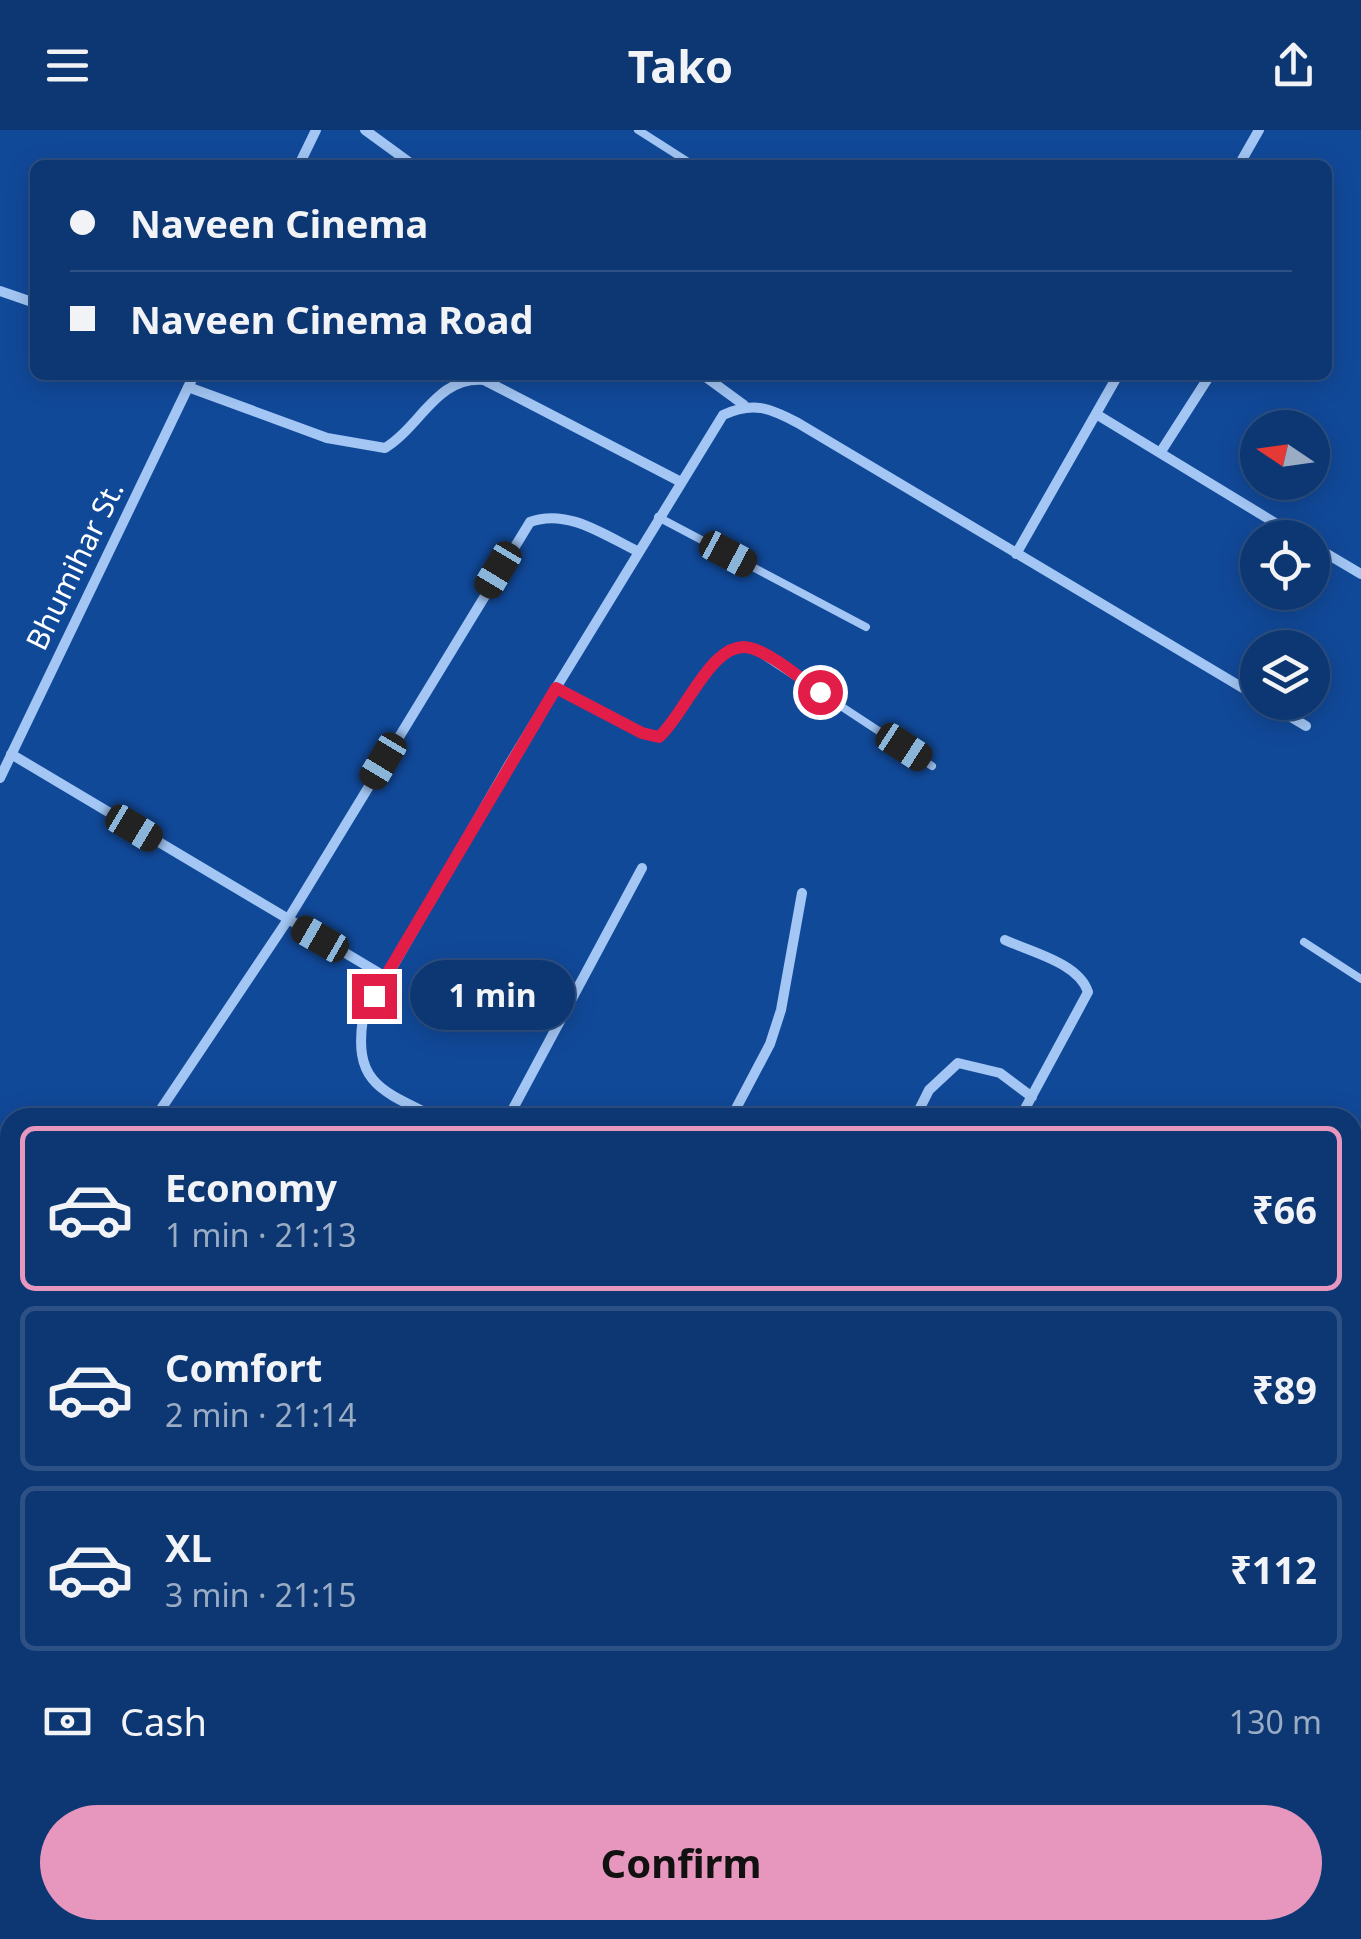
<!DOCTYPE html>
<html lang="en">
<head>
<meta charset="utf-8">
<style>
  body { margin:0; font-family:"Noto Sans",sans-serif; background:#163f78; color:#f1f3f6; height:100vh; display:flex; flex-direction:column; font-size:38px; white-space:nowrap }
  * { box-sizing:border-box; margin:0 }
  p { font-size:32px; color:#9aacc4 }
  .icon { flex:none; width:55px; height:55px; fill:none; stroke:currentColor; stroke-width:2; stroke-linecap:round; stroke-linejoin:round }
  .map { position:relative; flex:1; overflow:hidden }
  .sheet { position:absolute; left:0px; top:978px; width:1362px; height:832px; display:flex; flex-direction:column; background:#0d3773; border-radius:30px 30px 0 0; box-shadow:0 5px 25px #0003,0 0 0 2px #2d5185 }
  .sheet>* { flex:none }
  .guide { position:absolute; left:30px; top:30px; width:1302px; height:220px; border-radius:15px; box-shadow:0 5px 25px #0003,0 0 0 2px #2d5185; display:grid; align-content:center; height:220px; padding:0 40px; background:#0d3773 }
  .needle { width:65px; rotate:283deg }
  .tools { position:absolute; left:1240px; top:280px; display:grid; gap:20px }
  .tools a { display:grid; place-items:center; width:90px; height:90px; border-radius:50%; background:#0d3773; box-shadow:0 5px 25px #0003,0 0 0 2px #2d5185; font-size:50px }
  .end { position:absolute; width:45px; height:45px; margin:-22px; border:12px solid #e11d48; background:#fff; box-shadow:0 0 0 5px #fff }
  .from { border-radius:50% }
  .bubble { position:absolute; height:70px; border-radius:35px; background:#0d3773; box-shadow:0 5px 25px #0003,0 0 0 2px #2d5185; font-size:32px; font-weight:700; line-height:70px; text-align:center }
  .car { position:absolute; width:30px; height:60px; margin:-30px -15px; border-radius:12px; box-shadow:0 0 8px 2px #0007; background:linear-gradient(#222 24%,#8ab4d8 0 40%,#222 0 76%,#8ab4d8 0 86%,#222 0) }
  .guide b { display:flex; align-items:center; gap:35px; height:95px; font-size:38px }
  .guide b+b { border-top:2px solid #2d5185 }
  .guide i { width:25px; height:25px; background:#f1f3f6 }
  ul { padding:18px 0 0; list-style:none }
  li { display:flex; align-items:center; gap:30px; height:165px; margin:0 20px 15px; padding:0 20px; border:5px solid #2d5185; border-radius:15px }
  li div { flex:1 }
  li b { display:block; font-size:38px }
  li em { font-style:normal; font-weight:700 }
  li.active { border-color:#e797bd }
  li>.icon { width:90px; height:90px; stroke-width:1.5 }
  .pay { display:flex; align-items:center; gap:25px; height:110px; padding:0 40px; font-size:38px }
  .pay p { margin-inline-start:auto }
  .primary-button { display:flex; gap:20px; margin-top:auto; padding:20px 40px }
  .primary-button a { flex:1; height:115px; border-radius:60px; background:#e797bd; color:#111; font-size:40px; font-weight:700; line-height:115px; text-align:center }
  header { display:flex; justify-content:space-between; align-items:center; height:130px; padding:0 40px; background:#0d3773; font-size:45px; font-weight:700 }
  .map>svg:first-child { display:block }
  .building { fill:url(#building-back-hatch) }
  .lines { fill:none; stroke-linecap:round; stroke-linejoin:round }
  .service { stroke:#a3c6f4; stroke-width:8 }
  .minor { stroke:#a3c6f4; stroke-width:10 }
  .tertiary { stroke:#a3c6f4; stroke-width:18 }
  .route { stroke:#e11d48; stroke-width:12 }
  .labels { text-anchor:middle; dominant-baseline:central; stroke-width:8; stroke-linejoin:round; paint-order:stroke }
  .street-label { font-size:30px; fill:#fff; stroke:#114999 }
</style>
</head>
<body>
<header><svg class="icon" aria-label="menu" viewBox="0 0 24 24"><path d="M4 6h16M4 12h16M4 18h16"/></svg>Tako<svg class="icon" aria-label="share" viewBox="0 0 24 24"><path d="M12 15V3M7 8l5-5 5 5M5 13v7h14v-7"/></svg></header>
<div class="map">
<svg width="1361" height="1809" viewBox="0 0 1361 1809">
  <defs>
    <pattern id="building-back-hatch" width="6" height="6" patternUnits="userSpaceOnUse" patternTransform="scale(2.5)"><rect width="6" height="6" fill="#3973c1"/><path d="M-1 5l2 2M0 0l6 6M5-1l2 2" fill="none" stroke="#426086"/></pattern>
  </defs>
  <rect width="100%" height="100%" fill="#114999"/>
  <path class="building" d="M1352 1312 1361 1316V1374L1352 1370Z"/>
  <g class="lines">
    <path class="service" d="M638 0 693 35
      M658 387 866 497
      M555 558 642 603 659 607C692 580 703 516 751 517L932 636
      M1304 812 1361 849
      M362 1809 370 1800"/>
    <path class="minor" d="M365 0 413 35
      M299 35 316 0
      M1239 35 1259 0
      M0 161 35 173
      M703 245 744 275
      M188 257 327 308 385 318C421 296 437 246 484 250L681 352
      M1096 284 1300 408
      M1160 323 1210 245
      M1312 415 1361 444
      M1016 424 1118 245
      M1266 572 1306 596
      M11 624 384 846
      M0 648 194 245
      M1005 810C1031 822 1079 833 1088 862L1020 988
      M155 988 287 791 530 392C567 378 604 405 637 421
      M437 988C382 961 353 954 363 888L510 633 723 285C753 271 770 278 798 293L1258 567
      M508 988 642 738
      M731 988 770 914 781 880 802 763
      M915 988 929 960 958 933 1000 943 1032 967
      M1352 1074 1361 1058
      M0 1117 10 1118
      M1352 1402 1361 1406
      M0 1561 10 1542"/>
    <path class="tertiary" d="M0 1451 10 1460
      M491 1800 505 1809"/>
  </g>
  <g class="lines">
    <path class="route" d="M374 866 556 558 642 603 659 607C686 584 714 503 754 519 778 528 799 548 820 562"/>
  </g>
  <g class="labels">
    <g class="street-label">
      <text transform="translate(74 435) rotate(-64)">Bhumihar St.</text>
    </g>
  </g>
</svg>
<div class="tools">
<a><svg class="needle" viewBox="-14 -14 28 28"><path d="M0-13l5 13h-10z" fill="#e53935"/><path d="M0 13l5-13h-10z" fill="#9aacc4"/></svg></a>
<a><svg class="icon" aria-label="locate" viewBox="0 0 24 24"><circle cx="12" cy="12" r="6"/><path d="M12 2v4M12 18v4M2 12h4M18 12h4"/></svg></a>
<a><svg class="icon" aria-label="layers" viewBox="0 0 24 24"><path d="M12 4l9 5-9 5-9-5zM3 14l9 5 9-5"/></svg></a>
</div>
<i class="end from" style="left:820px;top:562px"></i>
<i class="end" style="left:374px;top:866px"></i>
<div class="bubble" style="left:410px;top:830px;width:165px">1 min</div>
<i class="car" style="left:728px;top:424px;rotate:118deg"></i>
<i class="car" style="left:498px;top:440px;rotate:211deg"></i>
<i class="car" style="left:904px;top:617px;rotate:123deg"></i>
<i class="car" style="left:383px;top:631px;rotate:211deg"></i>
<i class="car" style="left:134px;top:698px;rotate:121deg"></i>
<i class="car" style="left:320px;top:809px;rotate:300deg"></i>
<div class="guide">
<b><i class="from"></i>Naveen Cinema</b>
<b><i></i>Naveen Cinema Road</b>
</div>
<section class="sheet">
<ul>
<li class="active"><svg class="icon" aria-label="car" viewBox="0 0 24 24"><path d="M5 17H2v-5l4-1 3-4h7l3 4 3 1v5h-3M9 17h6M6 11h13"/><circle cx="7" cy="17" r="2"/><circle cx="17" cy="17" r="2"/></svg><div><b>Economy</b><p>1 min · 21:13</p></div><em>₹66</em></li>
<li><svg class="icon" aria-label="car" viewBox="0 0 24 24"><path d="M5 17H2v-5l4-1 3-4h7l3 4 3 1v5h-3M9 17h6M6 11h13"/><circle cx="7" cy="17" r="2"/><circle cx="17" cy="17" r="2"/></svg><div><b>Comfort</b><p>2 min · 21:14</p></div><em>₹89</em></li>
<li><svg class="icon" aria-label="car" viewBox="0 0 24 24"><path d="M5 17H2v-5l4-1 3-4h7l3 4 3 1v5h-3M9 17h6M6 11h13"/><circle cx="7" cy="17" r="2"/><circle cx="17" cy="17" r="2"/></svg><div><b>XL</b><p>3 min · 21:15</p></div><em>₹112</em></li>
</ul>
<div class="pay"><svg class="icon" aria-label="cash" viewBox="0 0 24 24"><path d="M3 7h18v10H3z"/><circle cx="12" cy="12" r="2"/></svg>Cash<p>130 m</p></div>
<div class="primary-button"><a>Confirm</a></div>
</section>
</div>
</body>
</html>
